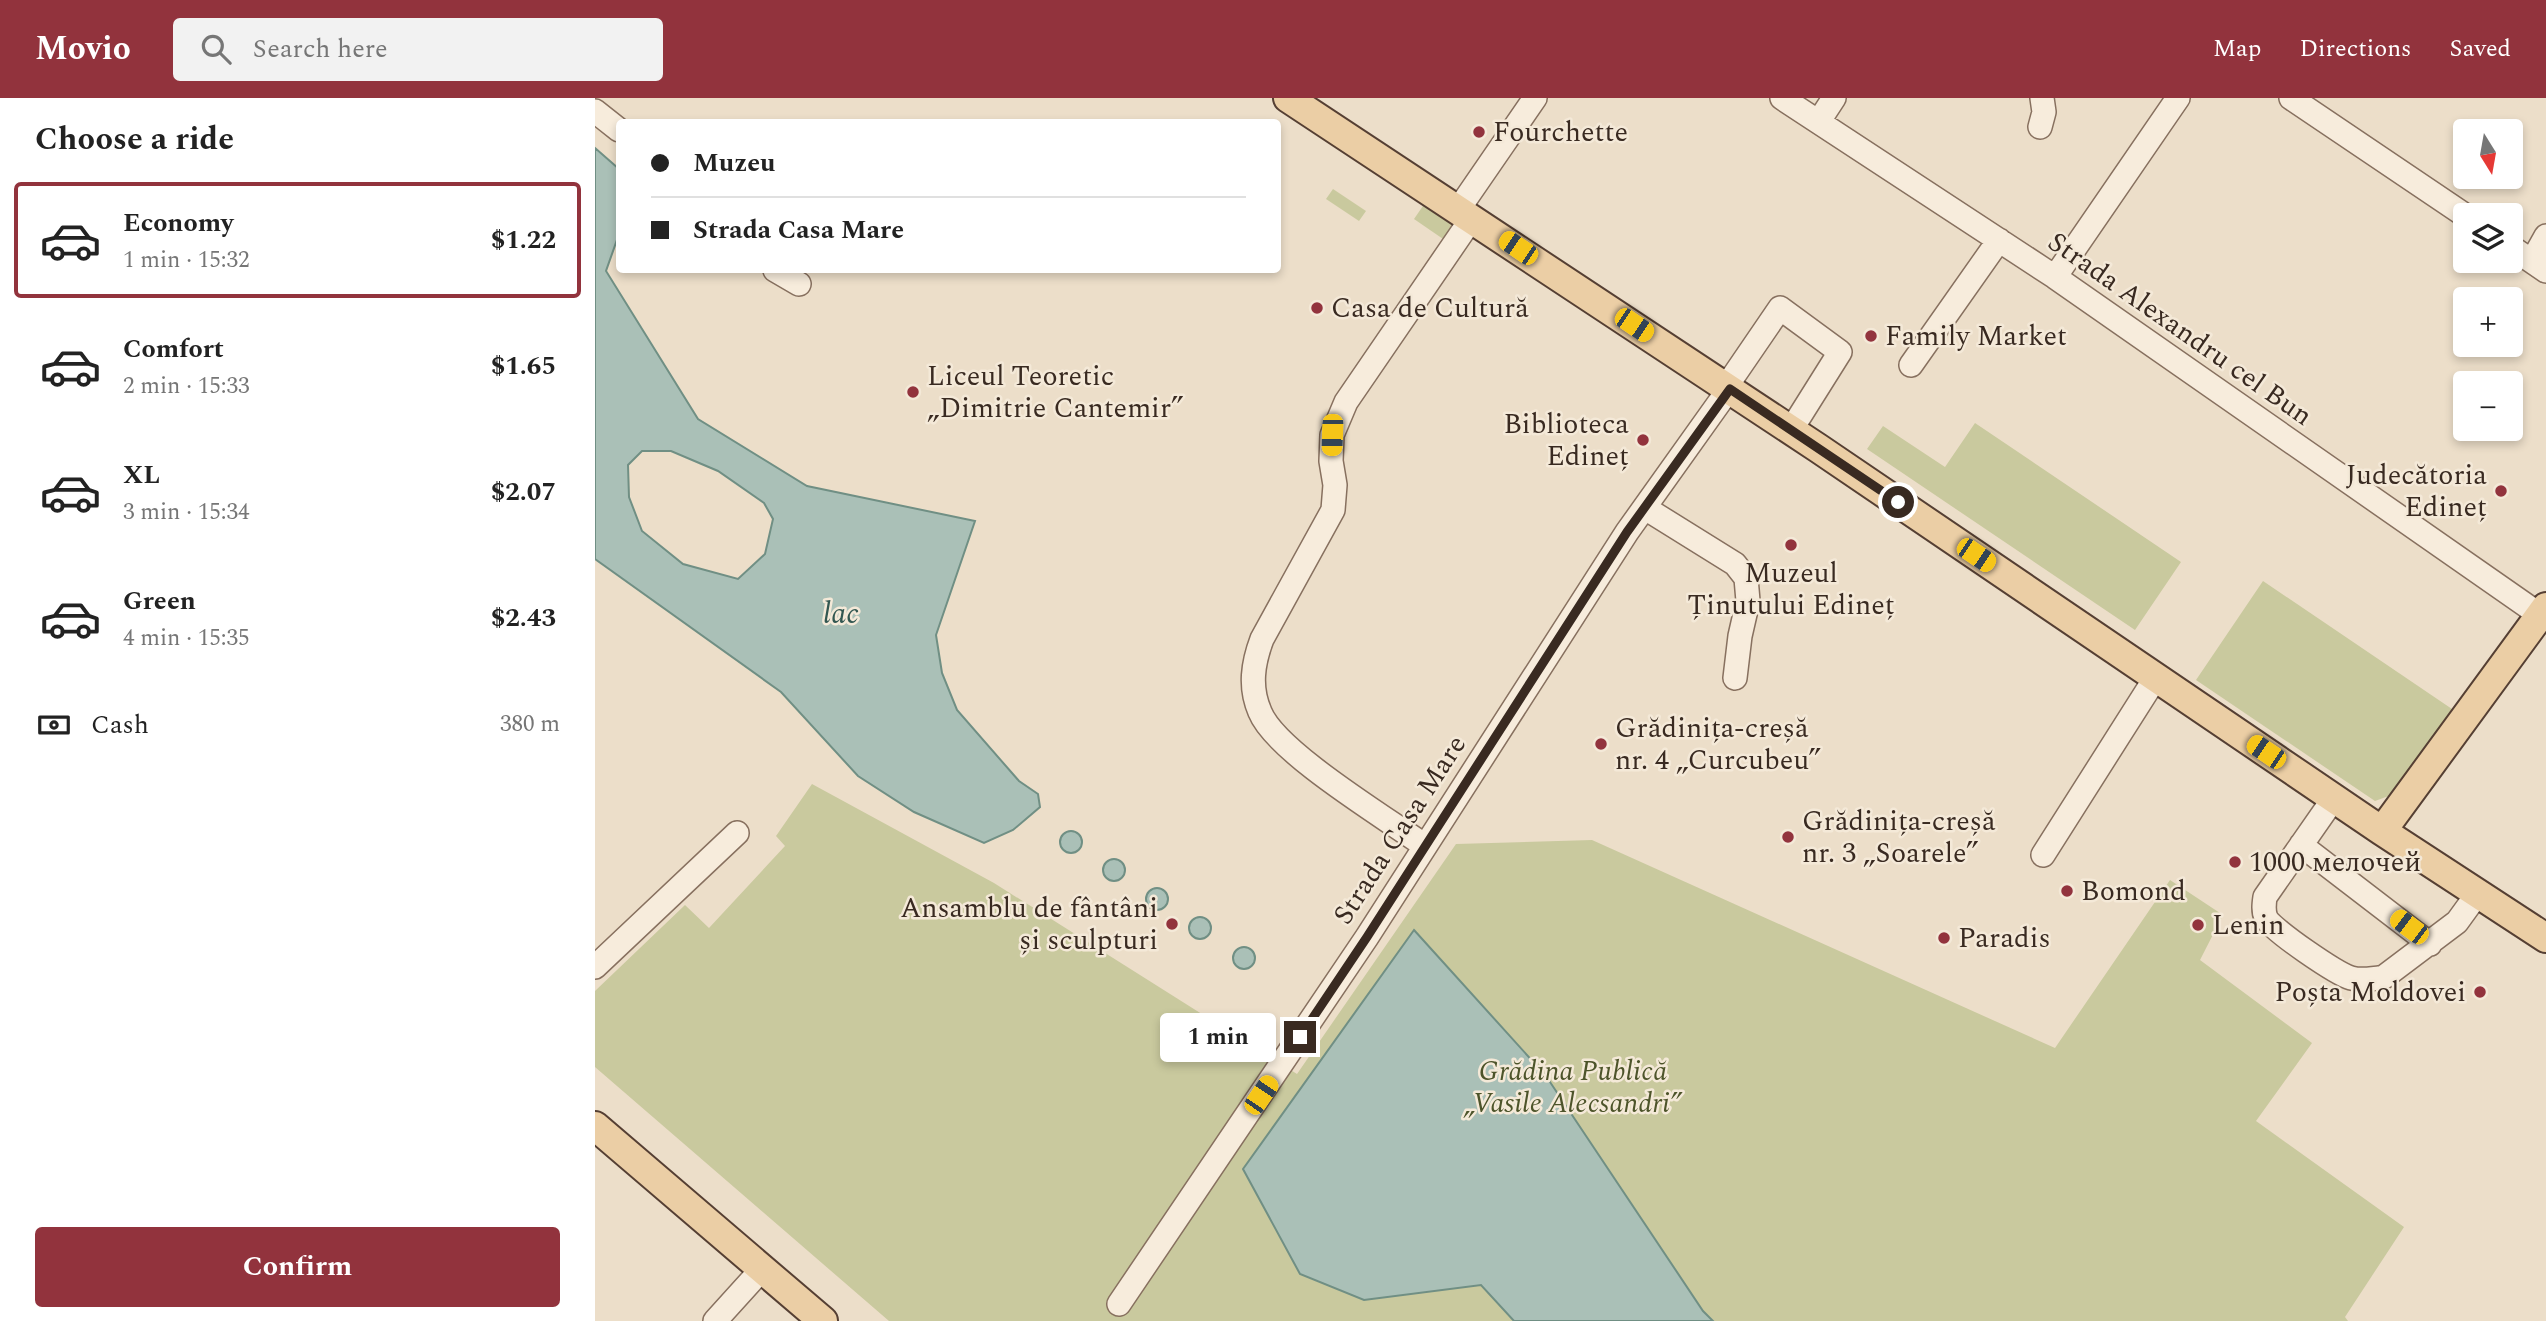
<!DOCTYPE html>
<html lang="en">
<head>
<meta charset="utf-8">
<style>
  body { margin:0; font-family:Spectral,serif; background:#f2f2f2; color:#222; height:100vh; display:flex; flex-direction:column; font-size:26px; white-space:nowrap }
  * { box-sizing:border-box; margin:0 }
  p { font-size:23px; color:#767676 }
  .icon { flex:none; width:38px; height:38px; fill:none; stroke:currentColor; stroke-width:2; stroke-linecap:round; stroke-linejoin:round }
  .map { position:relative; flex:1; overflow:hidden }
  .drawer { display:flex; flex-direction:column; background:#fff; width:595px }
  .drawer>* { flex:none }
  .guide { position:absolute; left:21px; top:21px; width:665px; height:154px; border-radius:7px; box-shadow:0 4px 10px #0003; display:grid; align-content:center; height:154px; padding:0 35px; background:#fff }
  .needle { width:46px; rotate:169deg }
  .fabs { position:absolute; left:1858px; top:21px; display:grid; gap:14px }
  .fabs a { display:grid; place-items:center; width:70px; height:70px; border-radius:7px; background:#fff; box-shadow:0 4px 10px #0003; font-size:35px }
  .end { position:absolute; width:32px; height:32px; margin:-16px; border:9px solid #392a21; background:#fff; box-shadow:0 0 0 4px #fff }
  .from { border-radius:50% }
  .bubble { position:absolute; height:49px; border-radius:7px; background:#fff; box-shadow:0 4px 10px #0003; font-size:23px; font-weight:700; line-height:49px; text-align:center }
  .car { position:absolute; width:21px; height:42px; margin:-21px -10px; border-radius:9px; box-shadow:0 0 5px 2px #0007; background:linear-gradient(#f5c518 24%,#345 0 40%,#f5c518 0 76%,#345 0 86%,#f5c518 0) }
  .guide b { display:flex; align-items:center; gap:24px; height:66px; font-size:26px }
  .guide b+b { border-top:2px solid #e0e0e0 }
  .guide i { width:18px; height:18px; background:#222 }
  ul { padding:0; list-style:none }
  li { display:flex; align-items:center; gap:21px; height:116px; margin:0 14px 10px; padding:0 21px; border:4px solid transparent; border-radius:7px }
  li div { flex:1 }
  li b { display:block; font-size:26px }
  li em { font-style:normal; font-weight:700 }
  li.active { border-color:#92333d }
  li>.icon { width:63px; height:63px; stroke-width:1.5 }
  h2 { padding:0 35px; font-size:32px; line-height:84px }
  .pay { display:flex; align-items:center; gap:18px; height:77px; padding:0 35px; font-size:26px }
  .pay p { margin-inline-start:auto }
  .primary-button { display:flex; gap:14px; margin-top:auto; padding:14px 35px }
  .primary-button a { flex:1; height:80px; border-radius:7px; background:#92333d; color:#fff; font-size:28px; font-weight:700; line-height:80px; text-align:center }
  header { display:flex; align-items:center; gap:42px; box-sizing:border-box; height:98px; padding:0 35px; background:#92333d; color:#fff }
  header strong { font-size:33px }
  nav { display:flex; gap:38px; margin-inline-start:auto; font-size:24px }
  .search { width:490px; height:63px; background:#f2f2f2; display:flex; align-items:center; gap:18px; box-sizing:border-box; padding:0 24px; border-radius:7px; color:#767676; font-size:26px }
  main { display:flex; flex:1; min-height:0 }
  .map>svg:first-child { display:block }
  .green { fill:#c9c99e }
  .water { fill:#aac0b7; stroke:#708f84; stroke-width:2; fill-rule:evenodd }
  .lines { fill:none; stroke-linecap:round; stroke-linejoin:round }
  .minor-casing { stroke:#87705f; stroke-width:26 }
  .major-casing { stroke:#553f33; stroke-width:32 }
  .minor { stroke:#f7ecdc; stroke-width:23 }
  .major { stroke:#ebcea5; stroke-width:28 }
  .route { stroke:#392a21; stroke-width:9 }
  .poi-dot { fill:#92333d; stroke:#f4e9d8; stroke-width:2.5 }
  .labels { text-anchor:middle; dominant-baseline:central; stroke-width:5; stroke-linejoin:round; paint-order:stroke }
  .poi-label { font-size:28px; fill:#392a21; stroke:#f4e9d8; text-anchor:start }
  .street-label { font-size:28px; fill:#392a21; stroke:#f4e9d8 }
  .park-label { font-size:28px; font-style:italic; fill:#4d542a; stroke:#f4e9d8 }
  .water-label { font-size:30px; font-style:italic; fill:#325751; stroke:#f4e9d8 }
</style>
</head>
<body>
<header>
<strong>Movio</strong>
<div class="search"><svg class="icon" aria-label="search" viewBox="0 0 24 24"><circle cx="10" cy="10" r="6"/><path d="M15 15l6 6"/></svg>Search here</div>
<nav><a>Map</a><a>Directions</a><a>Saved</a></nav>
</header>
<main>
<section class="drawer">
<h2>Choose a ride</h2>
<ul>
<li class="active"><svg class="icon" aria-label="car" viewBox="0 0 24 24"><path d="M5 17H2v-5l4-1 3-4h7l3 4 3 1v5h-3M9 17h6M6 11h13"/><circle cx="7" cy="17" r="2"/><circle cx="17" cy="17" r="2"/></svg><div><b>Economy</b><p>1 min · 15:32</p></div><em>$1.22</em></li>
<li><svg class="icon" aria-label="car" viewBox="0 0 24 24"><path d="M5 17H2v-5l4-1 3-4h7l3 4 3 1v5h-3M9 17h6M6 11h13"/><circle cx="7" cy="17" r="2"/><circle cx="17" cy="17" r="2"/></svg><div><b>Comfort</b><p>2 min · 15:33</p></div><em>$1.65</em></li>
<li><svg class="icon" aria-label="car" viewBox="0 0 24 24"><path d="M5 17H2v-5l4-1 3-4h7l3 4 3 1v5h-3M9 17h6M6 11h13"/><circle cx="7" cy="17" r="2"/><circle cx="17" cy="17" r="2"/></svg><div><b>XL</b><p>3 min · 15:34</p></div><em>$2.07</em></li>
<li><svg class="icon" aria-label="car" viewBox="0 0 24 24"><path d="M5 17H2v-5l4-1 3-4h7l3 4 3 1v5h-3M9 17h6M6 11h13"/><circle cx="7" cy="17" r="2"/><circle cx="17" cy="17" r="2"/></svg><div><b>Green</b><p>4 min · 15:35</p></div><em>$2.43</em></li>
</ul>
<div class="pay"><svg class="icon" aria-label="cash" viewBox="0 0 24 24"><path d="M3 7h18v10H3z"/><circle cx="12" cy="12" r="2"/></svg>Cash<p>380 m</p></div>
<div class="primary-button"><a>Confirm</a></div>
</section>
<div class="map">
<svg width="1951" height="1223" viewBox="0 0 1951 1223">
  <rect width="100%" height="100%" fill="#ecdec9"/>
  <path class="green" d="M738 91 771 113 764 123 731 101Z
    M830 105 862 128 851 143 819 121Z
    M1380 325 1586 464 1540 532 1272 351 1288 328 1350 369Z
    M1668 483 1857 611 1799 696 1780 703 1601 582Z
    M217 686 399 785 702 976 861 746 997 742 1460 950 1575 782 1628 817 1605 862 1717 945 1661 1023 1809 1129 1750 1219 1753 1223H294L0 969V893L90 807 114 830 190 748 181 738Z"/>
  <path class="water" d="M0 50 24 71V136L11 173 103 321 212 388 380 423 341 537 347 575 362 612 424 683 443 696 445 709 418 732 389 745 319 714 263 678 186 594 0 461ZM47 353H76L123 373 169 405 178 421 170 456 143 481 88 466 47 433 34 399 33 367Z
    M465 744a11 11 0 1 1 22 0a11 11 0 1 1-22 0Z
    M508 772a11 11 0 1 1 22 0a11 11 0 1 1-22 0Z
    M551 801a11 11 0 1 1 22 0a11 11 0 1 1-22 0Z
    M594 830a11 11 0 1 1 22 0a11 11 0 1 1-22 0Z
    M819 832 951 978 1108 1213 1118 1223H919L886 1187 769 1202 705 1176 648 1071Z
    M638 860a11 11 0 1 1 22 0a11 11 0 1 1-22 0Z"/>
  <g class="lines">
    <defs>
      <path id="minor" d="M1187 0 1460 179 1945 517
        M1696 0 1871 118
        M0 13 24 32
        M1224 23 1239 0
        M1445 29 1449 14 1447 0
        M863 112 940 0
        M1916 149 1951 173
        M1937 163 1951 138
        M180 172 204 186
        M1460 179 1583 0
        M1316 267 1404 142
        M1131 289 1185 210 1245 254 1196 332
        M1050 410 1140 466 1151 480 1153 503 1145 538 1140 580
        M1739 700 1670 799C1669 806 1668 813 1671 820 1677 832 1742 876 1756 880 1767 883 1778 881 1789 879L1862 824 1883 795
        M1706 747 1835 846
        M830 748C791 720 681 654 665 614 654 589 658 565 667 541L738 412 740 387 736 363 737 337 751 304 877 120
        M1448 757 1561 579
        M0 869 142 735
        M524 1206 772 839 1032 434 1134 291
        M120 1223 167 1171"/>
      <path id="major" d="M693 0 1223 350 1787 733 1951 840
        M1787 733 1951 509
        M0 1028 228 1223"/>
    </defs>
    <use href="#minor" class="minor-casing"/>
    <use href="#major" class="major-casing"/>
    <use href="#minor" class="minor"/>
    <use href="#major" class="major"/>
  </g>
  <g class="lines">
    <path class="route" d="M705 939 772 839 1032 434 1135 291 1303 404"/>
  </g>
  <g class="poi-dot">
    <circle cx="884" cy="34" r="7"/>
    <circle cx="722" cy="210" r="7"/>
    <circle cx="1276" cy="238" r="7"/>
    <circle cx="318" cy="294" r="7"/>
    <circle cx="1048" cy="342" r="7"/>
    <circle cx="1906" cy="393" r="7"/>
    <circle cx="1196" cy="447" r="7"/>
    <circle cx="1006" cy="646" r="7"/>
    <circle cx="1193" cy="739" r="7"/>
    <circle cx="1640" cy="764" r="7"/>
    <circle cx="1472" cy="793" r="7"/>
    <circle cx="577" cy="826" r="7"/>
    <circle cx="1603" cy="827" r="7"/>
    <circle cx="1349" cy="840" r="7"/>
    <circle cx="1885" cy="894" r="7"/>
  </g>
  <g class="labels">
    <g class="poi-label">
      <text x="898" y="34">Fourchette</text>
      <text x="736" y="210">Casa de Cultură</text>
      <text x="1290" y="238">Family Market</text>
      <text x="332" y="278">Liceul Teoretic<tspan x="332" dy="32">„Dimitrie Cantemir”</tspan></text>
      <text x="1034" y="326" text-anchor="end">Biblioteca<tspan x="1034" dy="32">Edineț</tspan></text>
      <text x="1892" y="377" text-anchor="end">Judecătoria<tspan x="1892" dy="32">Edineț</tspan></text>
      <text x="1196" y="475" text-anchor="middle">Muzeul<tspan x="1196" dy="32">Ținutului Edineț</tspan></text>
      <text x="1020" y="630">Grădinița-creșă<tspan x="1020" dy="32">nr. 4 „Curcubeu”</tspan></text>
      <text x="1207" y="723">Grădinița-creșă<tspan x="1207" dy="32">nr. 3 „Soarele”</tspan></text>
      <text x="1654" y="764">1000 мелочей</text>
      <text x="1486" y="793">Bomond</text>
      <text x="563" y="810" text-anchor="end">Ansamblu de fântâni<tspan x="563" dy="32">și sculpturi</tspan></text>
      <text x="1617" y="827">Lenin</text>
      <text x="1363" y="840">Paradis</text>
      <text x="1871" y="894" text-anchor="end">Poșta Moldovei</text>
    </g>
    <g class="street-label">
      <text transform="translate(1585 231) rotate(35)">Strada Alexandru cel Bun</text>
      <text transform="translate(805 732) rotate(-57)">Strada Casa Mare</text>
    </g>
    <g class="park-label">
      <text x="978" y="973">Grădina Publică<tspan x="978" dy="32">„Vasile Alecsandri”</tspan></text>
    </g>
    <g class="water-label">
      <text x="246" y="516">lac</text>
    </g>
  </g>
</svg>
<div class="fabs">
<a><svg class="needle" viewBox="-14 -14 28 28"><path d="M0-13l5 13h-10z" fill="#e53935"/><path d="M0 13l5-13h-10z" fill="#767676"/></svg></a>
<a><svg class="icon" aria-label="layers" viewBox="0 0 24 24"><path d="M12 4l9 5-9 5-9-5zM3 14l9 5 9-5"/></svg></a>
<a>+</a>
<a>−</a>
</div>
<i class="end from" style="left:1303px;top:404px"></i>
<i class="end" style="left:705px;top:939px"></i>
<div class="bubble" style="left:565px;top:915px;width:116px">1 min</div>
<i class="car" style="left:923px;top:150px;rotate:304deg"></i>
<i class="car" style="left:1039px;top:227px;rotate:124deg"></i>
<i class="car" style="left:737px;top:337px;rotate:182deg"></i>
<i class="car" style="left:1381px;top:457px;rotate:124deg"></i>
<i class="car" style="left:1671px;top:654px;rotate:304deg"></i>
<i class="car" style="left:1814px;top:829px;rotate:307deg"></i>
<i class="car" style="left:666px;top:997px;rotate:34deg"></i>
<div class="guide">
<b><i class="from"></i>Muzeu</b>
<b><i></i>Strada Casa Mare</b>
</div>
</div>
</main>
</body>
</html>
